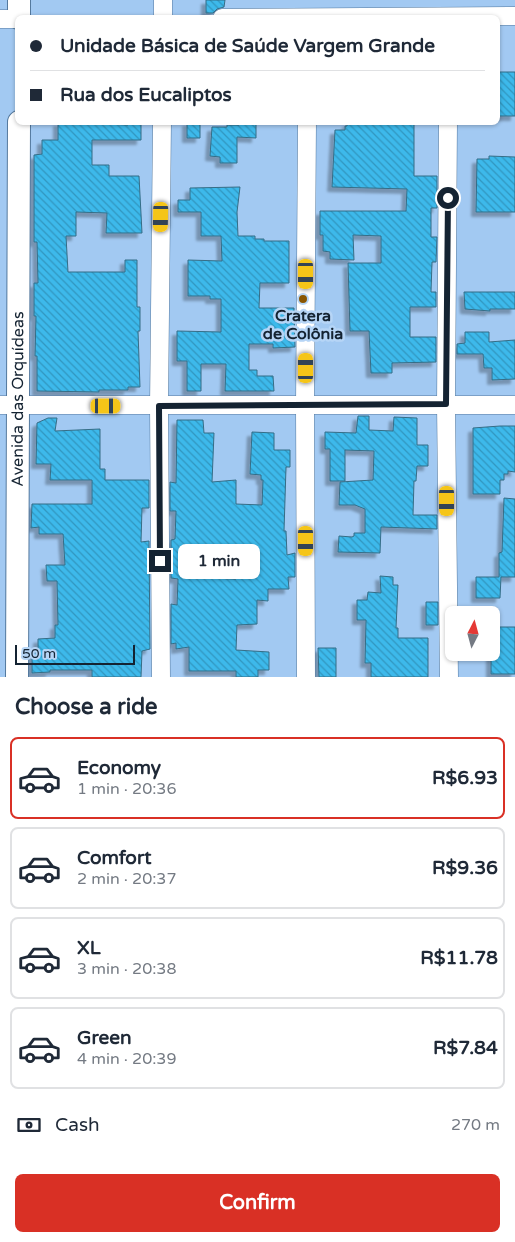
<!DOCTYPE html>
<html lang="en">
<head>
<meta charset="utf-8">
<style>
  body { margin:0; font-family:"Varela Round",sans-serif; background:#f2f2f3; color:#1f2937; height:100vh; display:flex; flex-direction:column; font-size:19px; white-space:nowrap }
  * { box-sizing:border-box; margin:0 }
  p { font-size:16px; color:#747a83 }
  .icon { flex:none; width:28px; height:28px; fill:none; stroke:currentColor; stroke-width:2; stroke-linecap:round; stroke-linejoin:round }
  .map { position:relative; height:677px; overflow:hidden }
  .details { display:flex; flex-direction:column; background:#fff; flex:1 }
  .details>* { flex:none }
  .guide { position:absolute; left:15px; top:15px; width:485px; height:110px; border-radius:8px; box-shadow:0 1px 4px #0004; display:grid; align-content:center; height:110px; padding:0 15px; background:#fff }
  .needle { width:32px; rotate:6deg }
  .buttons { position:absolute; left:445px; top:606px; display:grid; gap:10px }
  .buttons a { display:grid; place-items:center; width:55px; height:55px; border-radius:8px; background:#fff; box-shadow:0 1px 4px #0004; font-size:25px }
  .scale { position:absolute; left:15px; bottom:12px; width:120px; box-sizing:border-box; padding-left:5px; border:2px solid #142332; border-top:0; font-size:14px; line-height:18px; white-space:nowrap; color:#142332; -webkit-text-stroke:4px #b6d5f6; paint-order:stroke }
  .end { position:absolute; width:22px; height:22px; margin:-11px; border:6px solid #142332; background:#fff; box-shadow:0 0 0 2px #fff }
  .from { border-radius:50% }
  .bubble { position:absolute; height:35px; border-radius:8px; background:#fff; box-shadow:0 1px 4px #0004; font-size:16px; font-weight:700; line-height:35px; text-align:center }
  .car { position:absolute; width:15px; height:30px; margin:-15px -8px; border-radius:6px; box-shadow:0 0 4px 1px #0007; background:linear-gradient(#f5c518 24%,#345 0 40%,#f5c518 0 76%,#345 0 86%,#f5c518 0) }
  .guide b { display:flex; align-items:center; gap:18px; height:48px; font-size:19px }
  .guide b+b { border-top:1px solid #e0e1e3 }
  .guide i { width:12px; height:12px; background:#1f2937 }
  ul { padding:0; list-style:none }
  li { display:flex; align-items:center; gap:15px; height:82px; margin:0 10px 8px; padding:0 5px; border:2px solid #e0e1e3; border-radius:8px }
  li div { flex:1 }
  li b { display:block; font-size:19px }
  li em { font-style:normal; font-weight:700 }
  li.current { border-color:#d93025 }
  li>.icon { width:45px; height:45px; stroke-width:1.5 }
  h2 { padding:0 15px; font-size:22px; line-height:60px }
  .pay { display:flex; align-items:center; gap:12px; height:55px; padding:0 15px; font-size:19px }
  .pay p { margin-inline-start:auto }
  .button { display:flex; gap:10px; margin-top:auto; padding:10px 15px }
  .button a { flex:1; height:58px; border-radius:8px; background:#d93025; color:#fff; font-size:20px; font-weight:700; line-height:58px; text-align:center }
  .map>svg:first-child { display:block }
  .building { fill:url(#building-back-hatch); stroke:#356d86; fill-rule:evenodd; filter:url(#shadow) }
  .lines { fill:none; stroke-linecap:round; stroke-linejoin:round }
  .minor-casing { stroke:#54799e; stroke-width:19 }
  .tertiary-casing { stroke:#54799e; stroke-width:24 }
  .minor { stroke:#fff; stroke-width:18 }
  .tertiary { stroke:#fff; stroke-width:22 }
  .route { stroke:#142332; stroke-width:6 }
  .poi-dot { fill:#8a5602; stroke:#b6d5f6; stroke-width:2 }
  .labels { text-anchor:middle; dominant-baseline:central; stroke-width:5; stroke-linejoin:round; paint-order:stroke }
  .poi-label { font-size:16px; font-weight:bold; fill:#142332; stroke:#b6d5f6 }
  .street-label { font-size:16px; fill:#142332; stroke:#b6d5f6 }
</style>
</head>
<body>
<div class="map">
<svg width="515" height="677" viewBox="0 0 515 677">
  <defs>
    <pattern id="building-back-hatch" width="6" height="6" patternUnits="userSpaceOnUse" patternTransform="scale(1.25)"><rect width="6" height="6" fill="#3cb9eb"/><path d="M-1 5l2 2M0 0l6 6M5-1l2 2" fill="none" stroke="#3196bf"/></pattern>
    <filter id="shadow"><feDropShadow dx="-4.5" dy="4.5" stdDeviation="1" flood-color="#0004"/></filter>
  </defs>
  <rect width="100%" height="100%" fill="#a2c9f2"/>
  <path class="building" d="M206 0H225L224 7 217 9 213 13H206Z
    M498 72H515V116H498Z
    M58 122 128 125V122H140L141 125V140H92V165H109V176H139L142 233H106L107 213 76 212V236H66L68 272H125V260H137V307H140V331H138L140 387H128V390H99V392L37 391V356H35L36 316H34V283H38L37 242H34V155L42 154V140H58Z
    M187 122H200V138H187Z
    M239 122H256V138L237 137V163H220V157L210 156 212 127H227V125H239Z
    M414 122V176H437V208H431V237H437L436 262H432L431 292H436V307H410V337H436V362L392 363V373H371L369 331H350L348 263H381V236L353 235 354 260 330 259V252L323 251V235H320V211H406L407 189 332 187 335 130H345V126H347V123Z
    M489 156 515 157V212H476L477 159H489Z
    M240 187 237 212 238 236H255V239H264V241H289V283H260L259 308H294L295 347 273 348V344H249V370H257V376H273L274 391H225L226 364H201V391H187V361H177V331L221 332V299H210V296H188V260L222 261 221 236H201V212H178V200H190V188Z
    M464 292H515V309H490V311L465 309Z
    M465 332H489V342L515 340V379L492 380V368H484L483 354H457V344L465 343Z
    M358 416H369V430L393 431 394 417 417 418V445H428V466H417L416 481H414L413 515H437V529L381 527 380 553 338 552 339 536 352 537 354 536V533H365V509L355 505H339L340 482 373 480 374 451 345 450V481H330V449H325V432L356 433Z
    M48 418H57L55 431 100 429V469H105V480H149V508H142L141 542 149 541 150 649 142 651 141 677H92V670H50V672L32 673V653H38V639L55 638V625H58L57 581H47L46 565H65L63 534H39V527L31 528 32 504H92V480H50L51 464H36L37 423Z
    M177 420H203L204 433H214L212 482 236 480V504L262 505 263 480H261V475L250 474 252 432 274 433V450H290V467H286L284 531H286L287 555 295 553V577H288L289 589H268V601L257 600V624L237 625 236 650 269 652V670H258V677H236V671H189V647L176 649V643L171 644V604L177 605 178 579 171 578V540L175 539 176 511H170V482L176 483ZM205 553H236V579L206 578Z
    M500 426H515V472L508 471V474H504V480H500V494H473V428Z
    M504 498 515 499V577H501L500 598H476V577H499V553L502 552Z
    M380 576 393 577V585H398L396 628H398V638H428V677H371V663H365L366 620H357V600H367L368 592 381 593Z
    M426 602H438V625H426Z
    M491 627H515V674H491Z
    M318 648H336V677H319Z"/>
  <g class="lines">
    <defs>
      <path id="minor" d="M163 18V0
        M222 18 515 16
        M0 19H18
        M448 122 446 404 449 677
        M0 405H515
        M161 677 159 406 162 122
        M306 677 305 406 307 122"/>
      <g id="tertiary">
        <path d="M19 0V18"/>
        <path id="s1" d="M17 677 19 122"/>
      </g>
    </defs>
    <use href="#minor" class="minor-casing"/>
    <use href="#tertiary" class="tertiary-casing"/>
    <use href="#minor" class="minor"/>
    <use href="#tertiary" class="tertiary"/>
  </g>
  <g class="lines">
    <path class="route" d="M160 561 159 406 446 404 448 198"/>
  </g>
  <circle class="poi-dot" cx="303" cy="299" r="5"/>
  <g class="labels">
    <g class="poi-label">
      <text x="303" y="316">Cratera<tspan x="303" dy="18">de Colônia</tspan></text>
    </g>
    <g class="street-label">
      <text stroke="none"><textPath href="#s1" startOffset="278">Avenida das Orquídeas</textPath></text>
    </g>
  </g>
</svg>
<div class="buttons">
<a><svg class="needle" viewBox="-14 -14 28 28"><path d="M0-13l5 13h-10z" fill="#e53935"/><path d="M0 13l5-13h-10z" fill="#747a83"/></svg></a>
</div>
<div class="scale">50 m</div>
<i class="end from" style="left:448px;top:198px"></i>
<i class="end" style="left:160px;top:561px"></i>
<div class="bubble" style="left:178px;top:544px;width:82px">1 min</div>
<i class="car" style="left:161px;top:217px;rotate:181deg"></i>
<i class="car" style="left:306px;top:274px;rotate:180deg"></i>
<i class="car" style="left:306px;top:368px;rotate:0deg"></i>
<i class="car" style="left:106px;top:406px;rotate:90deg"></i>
<i class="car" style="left:447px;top:501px;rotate:180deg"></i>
<i class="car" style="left:306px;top:541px;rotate:180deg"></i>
<div class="guide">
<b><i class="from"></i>Unidade Básica de Saúde Vargem Grande</b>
<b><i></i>Rua dos Eucaliptos</b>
</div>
</div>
<section class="details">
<h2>Choose a ride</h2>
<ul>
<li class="current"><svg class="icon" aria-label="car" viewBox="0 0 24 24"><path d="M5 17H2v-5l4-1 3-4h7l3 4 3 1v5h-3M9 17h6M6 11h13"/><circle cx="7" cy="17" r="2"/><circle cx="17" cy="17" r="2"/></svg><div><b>Economy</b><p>1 min · 20:36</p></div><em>R$6.93</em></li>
<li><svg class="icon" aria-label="car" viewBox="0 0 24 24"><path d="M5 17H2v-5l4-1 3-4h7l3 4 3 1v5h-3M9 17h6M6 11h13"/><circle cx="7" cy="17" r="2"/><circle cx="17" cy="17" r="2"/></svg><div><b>Comfort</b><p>2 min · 20:37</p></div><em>R$9.36</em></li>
<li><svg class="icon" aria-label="car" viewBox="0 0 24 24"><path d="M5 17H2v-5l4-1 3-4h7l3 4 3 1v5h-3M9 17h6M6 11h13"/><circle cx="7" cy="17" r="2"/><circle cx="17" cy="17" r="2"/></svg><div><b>XL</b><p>3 min · 20:38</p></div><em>R$11.78</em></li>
<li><svg class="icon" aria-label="car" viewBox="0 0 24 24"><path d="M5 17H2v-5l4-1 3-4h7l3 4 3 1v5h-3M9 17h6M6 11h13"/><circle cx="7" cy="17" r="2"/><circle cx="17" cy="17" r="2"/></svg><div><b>Green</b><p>4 min · 20:39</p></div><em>R$7.84</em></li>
</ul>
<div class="pay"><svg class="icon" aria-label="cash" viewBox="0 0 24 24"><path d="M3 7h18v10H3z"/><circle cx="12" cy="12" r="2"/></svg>Cash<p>270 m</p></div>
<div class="button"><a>Confirm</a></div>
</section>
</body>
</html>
